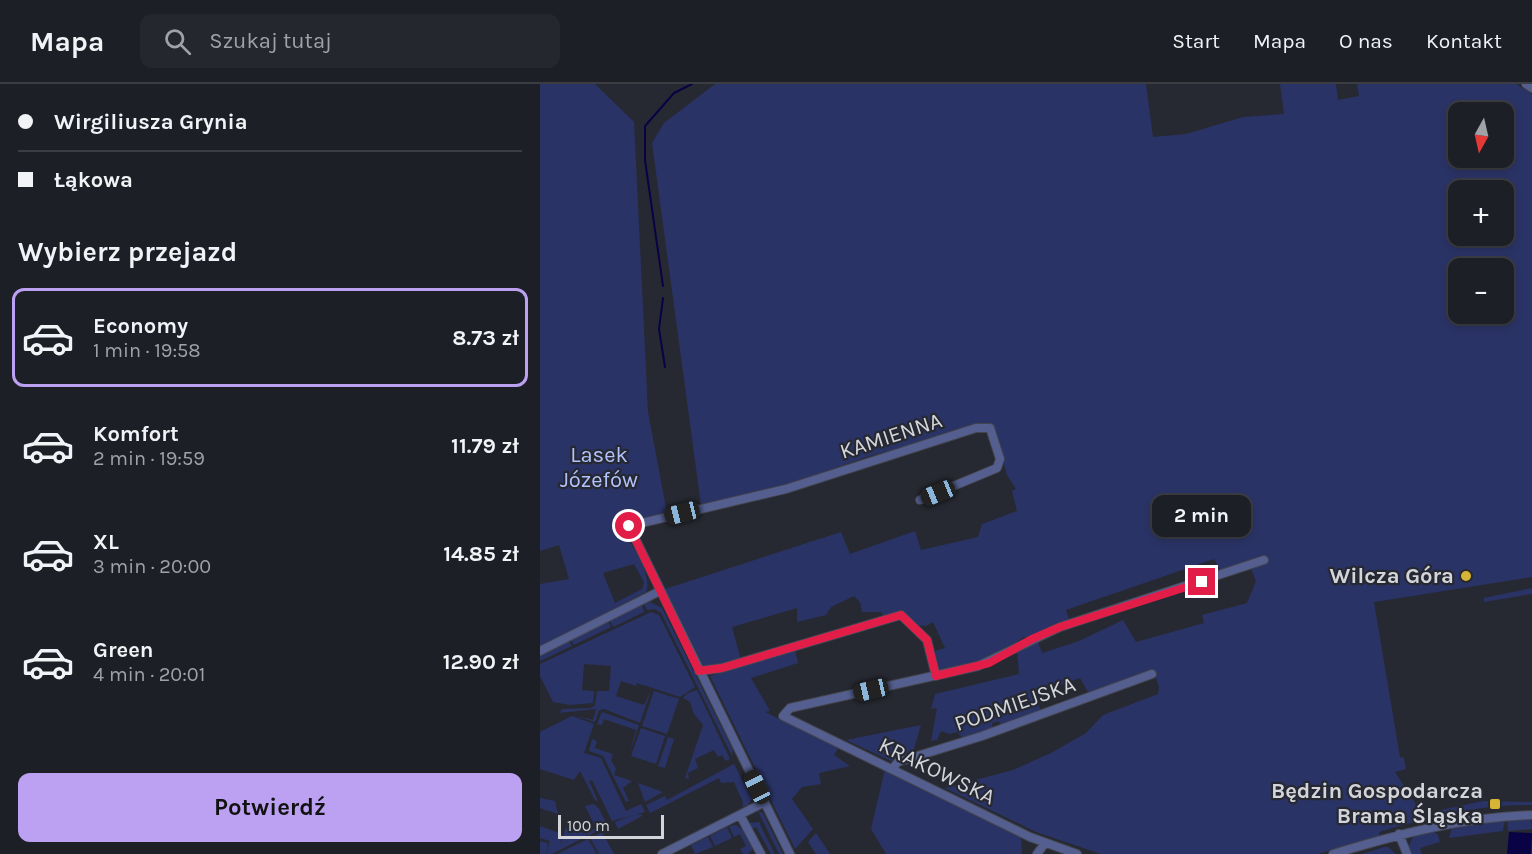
<!DOCTYPE html>
<html lang="pl">
<head>
<meta charset="utf-8">
<style>
  body { margin:0; font-family:Karla,sans-serif; background:#25272e; color:#f1f3f6; height:100vh; display:flex; flex-direction:column; font-size:22px; white-space:nowrap }
  * { box-sizing:border-box; margin:0 }
  p { font-size:20px; color:#a0a2a7 }
  .icon { flex:none; width:33px; height:33px; fill:none; stroke:currentColor; stroke-width:2; stroke-linecap:round; stroke-linejoin:round }
  .map { position:relative; flex:1; overflow:hidden }
  .panel { display:flex; flex-direction:column; background:#1d1f26; width:540px }
  .panel>* { flex:none }
  .banner { display:grid; align-content:center; height:132px; padding:0 18px; background:#1d1f26 }
  .needle { width:39px; rotate:188deg }
  .tools { position:absolute; left:908px; top:18px; display:grid; gap:12px }
  .tools a { display:grid; place-items:center; width:66px; height:66px; border-radius:12px; background:#1d1f26; box-shadow:0 3px 9px #0003,0 0 0 2px #3b3d43; font-size:30px }
  .scale { position:absolute; left:18px; bottom:15px; width:106px; box-sizing:border-box; padding-left:6px; border:3px solid #d3d5da; border-top:0; font-size:16px; line-height:21px; white-space:nowrap; color:#d3d5da; -webkit-text-stroke:4px #272932; paint-order:stroke }
  .end { position:absolute; width:27px; height:27px; margin:-14px; border:8px solid #e11d48; background:#fff; box-shadow:0 0 0 3px #fff }
  .from { border-radius:50% }
  .bubble { position:absolute; height:42px; border-radius:12px; background:#1d1f26; box-shadow:0 3px 9px #0003,0 0 0 2px #3b3d43; font-size:20px; font-weight:700; line-height:42px; text-align:center }
  .car { position:absolute; width:18px; height:36px; margin:-18px -9px; border-radius:8px; box-shadow:0 0 4px 2px #0007; background:linear-gradient(#222 24%,#8ab4d8 0 40%,#222 0 76%,#8ab4d8 0 86%,#222 0) }
  .banner b { display:flex; align-items:center; gap:21px; height:57px; font-size:22px }
  .banner b+b { border-top:2px solid #3b3d43 }
  .banner i { width:15px; height:15px; background:#f1f3f6 }
  ul { padding:0; list-style:none }
  li { display:flex; align-items:center; gap:18px; height:99px; margin:0 12px 9px; padding:0 6px; border:3px solid transparent; border-radius:12px }
  li div { flex:1 }
  li b { display:block; font-size:22px }
  li em { font-style:normal; font-weight:700 }
  li.on { border-color:#bca0f2 }
  li>.icon { width:54px; height:54px; stroke-width:1.5 }
  h2 { padding:0 18px; font-size:27px; line-height:72px }
  .cta { display:flex; gap:12px; margin-top:auto; padding:12px 18px }
  .cta a { flex:1; height:69px; border-radius:12px; background:#bca0f2; color:#111; font-size:24px; font-weight:700; line-height:69px; text-align:center }
  header { display:flex; align-items:center; gap:36px; box-sizing:border-box; height:84px; padding:0 30px; background:#1d1f26; border-bottom:2px solid #3b3d43 }
  header strong { font-size:28px }
  nav { display:flex; gap:33px; margin-inline-start:auto; font-size:21px }
  .search { width:420px; height:54px; background:#25272e; display:flex; align-items:center; gap:15px; box-sizing:border-box; padding:0 21px; border-radius:12px; color:#a0a2a7; font-size:22px }
  main { display:flex; flex:1; min-height:0 }
  .map>svg:first-child { display:block }
  .green { fill:#2a3365; fill-rule:evenodd }
  .water { fill:#090244 }
  .lines { fill:none; stroke-linecap:round; stroke-linejoin:round }
  .stream { stroke:#090244; stroke-width:2 }
  .minor-casing { stroke:#43454d; stroke-width:10 }
  .minor { stroke:#545f8f; stroke-width:8 }
  .route { stroke:#e11d48; stroke-width:8 }
  .poi-dot { fill:#d7b434; stroke:#272932; stroke-width:2 }
  .labels { text-anchor:middle; dominant-baseline:central; stroke-width:4.5; stroke-linejoin:round; paint-order:stroke }
  .street-label { font-size:22px; fill:#d3d5da; stroke:#272932 }
  .park-label { font-size:22px; fill:#b2c2fd; stroke:#272932 }
  .poi-label { font-size:22px; font-weight:bold; fill:#d3d5da; stroke:#272932; text-anchor:end }
</style>
</head>
<body>
<header>
<strong>Mapa</strong>
<div class="search"><svg class="icon" aria-label="search" viewBox="0 0 24 24"><circle cx="10" cy="10" r="6"/><path d="M15 15l6 6"/></svg>Szukaj tutaj</div>
<nav><a>Start</a><a>Mapa</a><a>O nas</a><a>Kontakt</a></nav>
</header>
<main>
<section class="panel">
<div class="banner">
<b><i class="from"></i>Wirgiliusza Grynia</b>
<b><i></i>Łąkowa</b>
</div>
<h2>Wybierz przejazd</h2>
<ul>
<li class="on"><svg class="icon" aria-label="car" viewBox="0 0 24 24"><path d="M5 17H2v-5l4-1 3-4h7l3 4 3 1v5h-3M9 17h6M6 11h13"/><circle cx="7" cy="17" r="2"/><circle cx="17" cy="17" r="2"/></svg><div><b>Economy</b><p>1 min · 19:58</p></div><em>8.73 zł</em></li>
<li><svg class="icon" aria-label="car" viewBox="0 0 24 24"><path d="M5 17H2v-5l4-1 3-4h7l3 4 3 1v5h-3M9 17h6M6 11h13"/><circle cx="7" cy="17" r="2"/><circle cx="17" cy="17" r="2"/></svg><div><b>Komfort</b><p>2 min · 19:59</p></div><em>11.79 zł</em></li>
<li><svg class="icon" aria-label="car" viewBox="0 0 24 24"><path d="M5 17H2v-5l4-1 3-4h7l3 4 3 1v5h-3M9 17h6M6 11h13"/><circle cx="7" cy="17" r="2"/><circle cx="17" cy="17" r="2"/></svg><div><b>XL</b><p>3 min · 20:00</p></div><em>14.85 zł</em></li>
<li><svg class="icon" aria-label="car" viewBox="0 0 24 24"><path d="M5 17H2v-5l4-1 3-4h7l3 4 3 1v5h-3M9 17h6M6 11h13"/><circle cx="7" cy="17" r="2"/><circle cx="17" cy="17" r="2"/></svg><div><b>Green</b><p>4 min · 20:01</p></div><em>12.90 zł</em></li>
</ul>
<div class="cta"><a>Potwierdź</a></div>
</section>
<div class="map">
<svg width="992" height="770" viewBox="0 0 992 770">
  <rect width="100%" height="100%" fill="#272932"/>
  <path class="green" d="M0 0H55L94 38 108 328 127 429 77 440C88 454 114 491 106 508L0 563V500L29 495 19 461 0 467ZM94 480 104 498 102 505 75 519 63 489Z
    M175 0H606L613 53 646 50 703 33 744 30 740 0H796L798 16 819 12 817 0H976L992 10V493L834 518 860 673 864 674 866 685 855 688 882 730 943 717 992 718V721C939 720 890 733 839 748V753L778 770H561L496 748 405 704 473 686 511 669 546 649 563 631 618 610 619 603 613 587 549 610 540 594 495 610 501 627 461 644 459 637 452 639 453 646 424 655 417 648 410 650 401 647 397 656 391 657 397 624 391 625 395 610 479 590 477 566 497 555 502 569 539 557 583 536 596 558 664 539 662 531 707 519 716 497 709 480 682 489 674 475 526 526 529 535 491 553H484L451 576 400 588 395 567 405 564 393 538 386 542 374 541 368 532 344 533 341 528H322L320 518 314 512 291 523 286 531 257 538V524L192 543 201 576 164 583 125 505 301 448 310 470 375 447 381 466 438 453 442 440 477 427 472 407 476 405 467 391 452 339 330 372 231 406 161 421 112 59 124 39ZM918 28H963V74H918ZM918 106H963V152H918ZM918 184H963V230H918Z
    M992 504V510L944 518V514Z
    M110 518 122 524 193 666 192 672 121 529 115 525 107 526 104 520Z
    M102 521 104 528 73 543 70 537Z
    M111 528 119 531 155 603 140 613 97 599 96 602 81 597 76 612 104 621 111 606 100 639 64 625 59 626 55 638 33 631 53 636 56 625 19 629 23 625 51 624 55 621 57 607H69L71 582 44 580 42 606 54 607 53 619 30 621 13 618 0 592V580Z
    M68 537 71 543 34 561 31 556Z
    M29 557 32 562 0 577V571Z
    M255 566 258 579 211 594 230 627 225 628 299 663 294 671 310 682 279 689 281 700 262 703 252 715 273 745 255 765 170 592Z
    M157 606 190 675 185 677 182 671 178 673 174 666 155 675 158 684 148 689 149 695 145 694 163 641 154 630 150 618 143 614 148 609Z
    M114 607 139 615 127 650 102 642Z
    M62 628 99 641 89 672 96 646 64 635 62 641 57 640Z
    M32 632 54 640 44 669 61 674 86 727 101 720 105 728 72 737 52 696 49 697 58 717 55 716 40 687 34 696 0 685V648Z
    M381 641 373 668 351 677 306 656Z
    M101 644 125 652 116 680 91 672Z
    M128 653 134 655 125 684 118 682Z
    M52 655 57 657 55 664 73 670 71 676 76 685 74 691 92 697 83 704 89 717 86 718 63 672 49 667Z
    M194 680 212 715 208 721 202 723 203 718 194 698 181 699 179 694 110 729 106 721 125 712 127 716Z
    M345 685 481 753 482 770H346L331 745Z
    M98 699 123 708 105 718Z
    M0 714 15 717 18 730 0 724Z
    M54 720 59 725 68 742 48 752 46 749 56 744 45 722Z
    M218 727 223 729 243 770H239Z
    M102 730V732L78 745 75 738 93 731Z
    M991 734 992 745 968 747 967 735Z
    M965 735 963 747 909 754 912 743Z
    M220 738 221 743 235 770H231L216 743 212 745 209 739Z
    M196 741 202 745 213 765 208 770H203L200 765 206 762 200 750 194 753 189 742Z
    M0 742 22 750 20 761 26 744 45 749 47 752 12 770H0V757L8 759 6 769 10 757 0 754Z
    M187 743 192 754 175 762 170 752Z
    M892 746 898 751 900 758 880 764 882 770H870L869 761 873 753Z
    M62 748 74 770H59L50 754Z
    M276 749 290 770H276L268 758Z
    M168 753 173 763 155 770 151 761Z
    M48 755 57 770H17Z
    M848 763 856 770H822L844 763Z"/>
  <path class="water" d="M969 748 992 749 991 770H967Z"/>
  <g class="lines">
    <path class="stream" d="M123 202 105 76V42L134 9 152 0
      M123 214 119 245 125 283"/>
    <defs>
      <path id="minor" d="M986 0 992 4
        M0 567 120 507
        M159 587 182 584 361 531 387 556 396 592
        M352 685 358 678 442 652 612 590
        M200 731 221 770
        M859 750 867 770
        M122 770 225 718
        M250 770 89 442 246 405 436 344H450L460 375 457 384 380 416
        M497 770 505 759
        M537 770 490 753 243 632 250 624 438 582 520 543 724 476
        M793 770C859 750 923 733 992 731"/>
    </defs>
    <use href="#minor" class="minor-casing"/>
    <use href="#minor" class="minor"/>
  </g>
  <g class="lines">
    <path class="route" d="M89 442 159 587 182 584 361 531 387 556 396 592 449 579 492 555 520 543 662 498"/>
  </g>
  <g class="poi-dot">
    <circle cx="926" cy="492" r="6"/>
    <rect x="949" y="714" width="12" height="12" rx="3"/>
  </g>
  <g class="labels">
    <g class="street-label">
      <text transform="translate(351 352) rotate(-18)">KAMIENNA</text>
      <text transform="translate(475 620) rotate(-19)">PODMIEJSKA</text>
      <text transform="translate(397 687) rotate(26)">KRAKOWSKA</text>
    </g>
    <g class="park-label">
      <text x="59" y="371">Lasek<tspan x="59" dy="25">Józefów</tspan></text>
    </g>
    <g class="poi-label">
      <text x="914" y="492">Wilcza Góra</text>
      <text x="943" y="707">Będzin Gospodarcza<tspan x="943" dy="25">Brama Śląska</tspan></text>
    </g>
  </g>
</svg>
<div class="tools">
<a><svg class="needle" viewBox="-14 -14 28 28"><path d="M0-13l5 13h-10z" fill="#e53935"/><path d="M0 13l5-13h-10z" fill="#a0a2a7"/></svg></a>
<a>+</a>
<a>−</a>
</div>
<div class="scale">100 m</div>
<i class="end from" style="left:89px;top:442px"></i>
<i class="end" style="left:662px;top:498px"></i>
<div class="bubble" style="left:612px;top:411px;width:99px">2 min</div>
<i class="car" style="left:398px;top:409px;rotate:248deg"></i>
<i class="car" style="left:142px;top:429px;rotate:256deg"></i>
<i class="car" style="left:331px;top:606px;rotate:257deg"></i>
<i class="car" style="left:217px;top:703px;rotate:334deg"></i>
</div>
</main>
</body>
</html>
